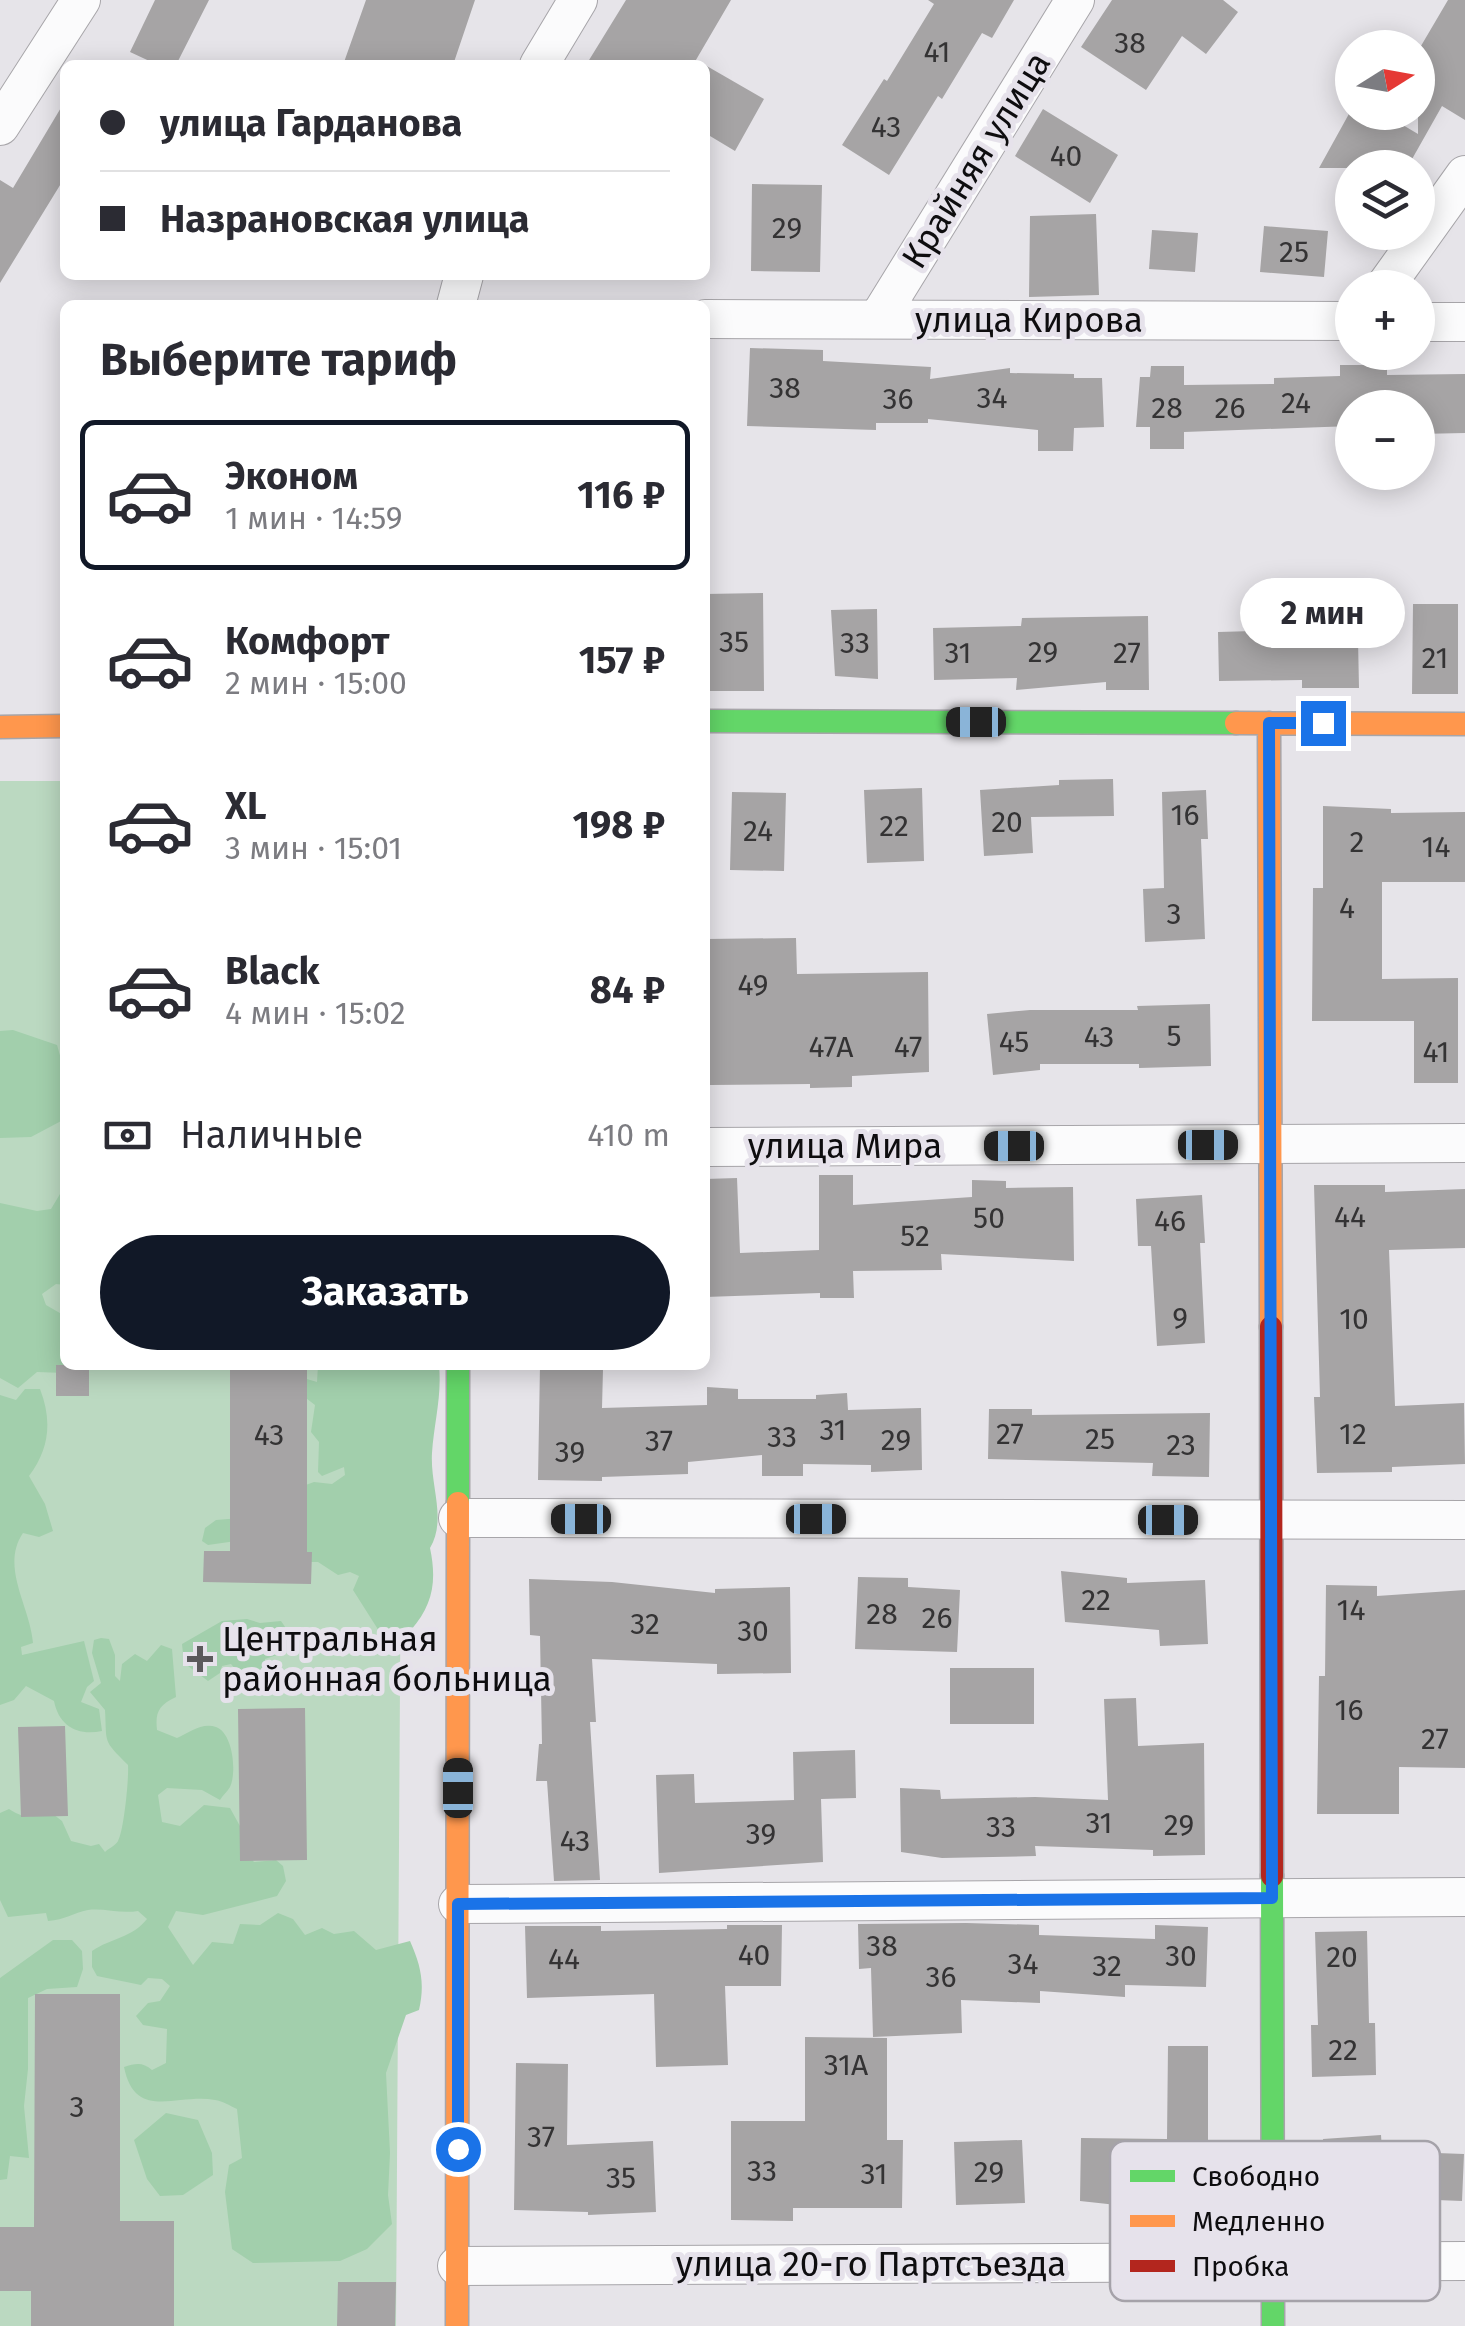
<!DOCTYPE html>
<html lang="ru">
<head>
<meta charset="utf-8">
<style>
  body { margin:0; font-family:"Fira Sans",sans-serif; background:#f7f7f7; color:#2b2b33; height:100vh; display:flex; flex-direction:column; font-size:38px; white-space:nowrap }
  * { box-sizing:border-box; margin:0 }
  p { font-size:32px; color:#7c7c81 }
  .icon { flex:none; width:55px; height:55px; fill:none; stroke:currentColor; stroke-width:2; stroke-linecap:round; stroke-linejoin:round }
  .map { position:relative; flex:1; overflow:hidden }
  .side { position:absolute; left:60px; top:300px; width:650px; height:1070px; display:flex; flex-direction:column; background:#fff; border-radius:15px; box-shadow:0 5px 25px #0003 }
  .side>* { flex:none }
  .guide { position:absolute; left:60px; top:60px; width:650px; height:220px; border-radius:15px; box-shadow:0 5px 25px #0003; display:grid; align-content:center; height:220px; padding:0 40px; background:#fff }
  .needle { width:65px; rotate:79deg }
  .controls { position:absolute; left:1335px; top:30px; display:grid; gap:20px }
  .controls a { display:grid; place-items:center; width:100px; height:100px; border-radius:50%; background:#fff; box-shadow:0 5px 25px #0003; font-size:50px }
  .end { position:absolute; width:45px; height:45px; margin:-22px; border:12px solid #1a73e8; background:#fff; box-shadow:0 0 0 5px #fff }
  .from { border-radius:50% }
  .bubble { position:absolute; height:70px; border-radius:35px; background:#fff; box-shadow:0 5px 25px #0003; font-size:32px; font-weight:700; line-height:70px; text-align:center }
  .car { position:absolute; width:30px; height:60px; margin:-30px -15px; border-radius:12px; box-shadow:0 0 8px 2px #0007; background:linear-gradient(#222 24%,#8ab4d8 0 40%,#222 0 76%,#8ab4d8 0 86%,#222 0) }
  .guide b { display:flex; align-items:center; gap:35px; height:95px; font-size:38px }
  .guide b+b { border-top:2px solid #e1e1e2 }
  .guide i { width:25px; height:25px; background:#2b2b33 }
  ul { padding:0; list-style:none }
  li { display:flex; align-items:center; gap:30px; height:150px; margin:0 20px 15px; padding:0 20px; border:5px solid transparent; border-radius:15px }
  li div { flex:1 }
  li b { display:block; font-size:38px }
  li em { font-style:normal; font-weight:700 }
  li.active { border-color:#111827 }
  li>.icon { width:90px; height:90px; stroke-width:1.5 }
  h2 { padding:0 40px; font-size:45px; line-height:120px }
  .pay { display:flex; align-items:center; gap:25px; height:110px; padding:0 40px; font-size:38px }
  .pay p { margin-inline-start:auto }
  .primary-button { display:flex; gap:20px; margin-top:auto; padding:20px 40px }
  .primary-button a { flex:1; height:115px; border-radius:60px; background:#111827; color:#fff; font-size:40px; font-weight:700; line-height:115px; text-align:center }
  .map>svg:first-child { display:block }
  .green { fill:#bbd9c1 }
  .forest { fill:#a2cfac }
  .building { fill:#a6a4a5 }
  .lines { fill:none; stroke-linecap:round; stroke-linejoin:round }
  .street-casing { stroke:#a7a5a9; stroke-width:40 }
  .fast-casing { stroke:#a7a5a9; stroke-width:25 }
  .slow-casing { stroke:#a7a5a9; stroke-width:25 }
  .jam-casing { stroke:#a7a5a9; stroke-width:25 }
  .street { stroke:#fbfbfc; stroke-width:38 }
  .fast { stroke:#63d668; stroke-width:22 }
  .slow { stroke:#ff974d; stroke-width:22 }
  .jam { stroke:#b3261e; stroke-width:22 }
  .route { stroke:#1a73e8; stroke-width:12 }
  .poi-dot { fill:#5a585b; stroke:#e6e2eb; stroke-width:4 }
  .labels { text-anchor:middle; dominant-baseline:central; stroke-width:10; stroke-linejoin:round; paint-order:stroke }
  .number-label { font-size:30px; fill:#343334 }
  .street-label { font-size:35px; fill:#0e0d0f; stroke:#e6e2eb }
  .poi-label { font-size:35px; fill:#0e0d0f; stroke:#e6e2eb; text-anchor:start }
  .key { fill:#e6e2eb; stroke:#a5a2a9; stroke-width:2.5 }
  .key-label { font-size:28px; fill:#0e0d0f }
</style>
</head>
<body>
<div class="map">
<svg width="1465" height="2326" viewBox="0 0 1465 2326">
  <rect width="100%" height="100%" fill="#e6e4e9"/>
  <path class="green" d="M0 781H65V1365H402L396 2326H0Z"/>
  <path class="forest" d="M13 1030 57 1045 65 1073 63 1120 31 1137 0 1138V1031Z
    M65 1193V1285L56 1284 42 1294 46 1305 65 1316 64 1373 37 1372 18 1388 0 1378V1203L37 1211 51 1209 60 1194Z
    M318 1365H439C442 1396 434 1423 432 1453 430 1486 447 1519 430 1548 437 1581 433 1605 411 1630L379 1631 353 1590 359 1576 350 1572 338 1575 318 1562H305L243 1540 208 1545 202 1541 205 1528 216 1520 241 1518 303 1486 314 1482 332 1484 345 1475 344 1467 322 1476 318 1472 319 1442 311 1432 315 1405 298 1392 300 1377 317 1382Z
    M25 1389H40C52 1420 50 1448 29 1476L45 1504 53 1531 39 1537 23 1533C0 1567 30 1606 33 1643L21 1647 22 1655 84 1641 94 1681 87 1687 81 1702 99 1709 102 1731C77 1736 59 1726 54 1701L26 1686 14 1700 0 1705V1395L16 1400Z
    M247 1619 260 1623 281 1621 292 1637 289 1651 265 1659 264 1684 252 1692 230 1683 236 1670 231 1664 222 1666 220 1673 208 1681 184 1663 182 1644 222 1621Z
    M101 1638 109 1639 115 1655V1676L120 1681 122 1664 135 1654 147 1661 161 1645 172 1649 176 1697C159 1705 155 1712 157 1730L177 1738C189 1733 202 1722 216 1727 233 1733 237 1772 230 1787 227 1792 223 1795 220 1800L202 1790 167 1788 158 1795 162 1822 180 1826 204 1805 230 1808 246 1837 245 1851 254 1862 276 1860 283 1866 286 1881 277 1896 203 1915 176 1911 168 1927 193 1965 212 1942 233 1944 240 1924 260 1925 278 1913 293 1919 305 1935 322 1928 334 1934 354 1931 376 1950 410 1941C421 1966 425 1983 419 2010L406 2015 386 2073 390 2153 388 2195 392 2224 367 2249 340 2261 253 2263 232 2249 225 2192 229 2165 242 2158 237 2109C230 2106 223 2101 215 2100 177 2093 135 2122 124 2067 136 2063 143 2062 152 2070L166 2063 167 2029 143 2025 136 2016 148 2003 160 2001 170 1986 162 1979 148 1978 141 1985 97 1976 92 1967V1951C111 1938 132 1938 147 1919L138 1911C121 1914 104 1908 88 1910 73 1913 65 1920 48 1921L46 1913 8 1917 0 1900V1813L9 1809C24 1819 32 1818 49 1811L62 1821 71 1841 91 1846 99 1844 105 1852C108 1849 116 1845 118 1841 124 1830 129 1778 128 1765 102 1739 107 1744 105 1710L90 1692 101 1683 92 1653 94 1640Z
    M53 1940H72L82 1951 83 1969 77 1987 47 1989 28 1998V2069L24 2106 29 2158 10 2156 7 2179 0 2180V1978Z
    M166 2113 198 2120 212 2153 213 2175 183 2195 160 2196 147 2179 134 2140Z"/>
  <path class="building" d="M155 0H209L176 65H158L130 52Z
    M366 0H475L453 65H343Z
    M626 0H731L693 65H586Z
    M928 0H1014L992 38 982 33 942 99 938 96 889 175 842 145 884 79 887 81 934 4Z
    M1112 0H1223L1238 12 1206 54 1182 36 1146 90 1081 47Z
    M1448 0H1465V120L1442 106 1407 168H1319L1350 112H1381L1418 134V51Z
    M705 65 764 99 735 151 705 133Z
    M65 101V177L0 283V180L13 188Z
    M1043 109 1118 155 1090 203 1015 156Z
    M752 184 822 185 820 272 751 271Z
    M1096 214 1099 295 1029 297 1030 216Z
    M1264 226 1328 231 1324 277 1260 272Z
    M1152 230 1198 233 1195 272 1149 269Z
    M750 348 823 350V361L931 367 930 379 1010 368V373L1074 374V378H1102L1104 427 1074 428 1073 451H1038V430L928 419V423H876V430L747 426Z
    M1340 365H1387V375L1465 374V433L1418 434V408H1352V426L1184 432V449H1150V427H1136L1140 377H1150L1151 366H1184V385L1274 384V378L1340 376Z
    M763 593 764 691H705V594Z
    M1413 604H1458V694H1412Z
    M877 609 878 679 835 676 831 610Z
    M1148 616 1149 690H1106V682L1016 690 1017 678 934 680 933 628 1021 626 1022 618Z
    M1254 631V640L1358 639 1359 688H1302V680L1219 681 1218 632Z
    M1113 779 1114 816 1031 817 1033 853 984 856 980 790 1059 785V780Z
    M922 788 924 861 867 863 864 790Z
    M1206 790 1208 839H1201L1205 939 1145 942 1143 889 1164 888 1162 792Z
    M732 792 786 793 784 871 730 870Z
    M1323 806 1391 809V813L1465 812V882H1382V979L1458 978V1083H1414V1021H1312L1313 888H1323Z
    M796 938 797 974 928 972 929 1072 852 1076V1087L810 1088V1084L710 1085 707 939Z
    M1210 1004 1211 1066 1139 1068V1064H1040V1070L993 1075 987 1014 1030 1010H1138L1137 1006Z
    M819 1175H853V1205L972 1197V1180L1006 1181V1188L1073 1187 1074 1261 941 1254 942 1270 853 1271 854 1298H820V1293L705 1297V1179L737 1178 740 1253 819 1250Z
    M1314 1185H1385V1192L1465 1189V1248L1389 1250 1395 1406 1464 1403 1465 1464 1392 1467V1472L1317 1473 1314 1397H1320Z
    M1202 1195 1205 1243H1200L1205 1343 1157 1346 1151 1246H1138L1136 1199Z
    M56 1365H89V1396H56Z
    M230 1365H307V1552H312L311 1584 203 1582 204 1551H230Z
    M540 1365 603 1369 602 1408 707 1405V1387L738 1389V1399H816V1395L847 1393 848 1410 921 1408 922 1470 871 1472V1465L803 1464V1476H762V1455L688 1462V1474L602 1477V1481L538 1480Z
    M989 1409H1032V1415L1210 1413 1209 1477 1152 1476 1153 1463 988 1459Z
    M1061 1571 1127 1578V1583L1205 1580 1208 1644 1160 1646 1159 1630 1065 1622Z
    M858 1577 908 1578V1587L960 1590 957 1652 855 1649Z
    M529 1579 612 1582 715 1593V1589L790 1587 791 1673 717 1674V1664L592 1659 596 1722H590L600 1880 554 1881 547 1781H536L539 1744H542L540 1636 530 1635Z
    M1326 1585 1377 1586V1596L1465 1590V1768L1399 1767V1814H1317L1319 1676H1325Z
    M950 1668H1034V1724H950Z
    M1136 1698 1138 1746 1204 1743 1205 1855 1153 1856V1850L1035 1846 1036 1856 942 1858 901 1852 900 1788 940 1790 941 1799 1035 1797 1108 1800 1104 1699Z
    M305 1708 307 1860 240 1861 238 1709Z
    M65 1726 68 1816 21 1817 18 1727Z
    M855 1750 856 1798 821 1799 823 1862 659 1873 656 1775 694 1774 695 1803 794 1800 793 1752Z
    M966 1923 1039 1925V1935L1155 1939V1925L1208 1927 1206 1987 1125 1985V1997L1040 1991V2003L961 2000 962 2033 873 2037 871 1968 859 1969 858 1924Z
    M727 1925H782L781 1986H725L728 2065 656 2067 654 1994 527 1998 525 1926H601V1931L727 1929Z
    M1367 1931 1369 2023H1375L1376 2075 1312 2077 1311 2025H1318L1315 1932Z
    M35 1994H120V2221H174V2326H31V2291H0V2227H34Z
    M805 2037 887 2038V2140H903L902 2208H793V2221L731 2220V2121H805Z
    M1168 2046H1208V2210H1163L1080 2201 1081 2138 1167 2139Z
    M516 2063 568 2064 567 2145 653 2141 656 2212 588 2215V2212L514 2210Z
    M1381 2135 1382 2151 1464 2154 1462 2201 1411 2199 1328 2205 1323 2139Z
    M1022 2140 1025 2203 956 2205 954 2142Z
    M338 2282H396L395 2326H337Z"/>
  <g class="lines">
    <defs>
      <path id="street" d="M539 65 578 0
        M0 126 81 0
        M1384 288 1465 175
        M456 305 464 275
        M705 319 1352 321
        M878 319 1075 0
        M1418 322H1465
        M705 1147 1465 1143
        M458 1518 1465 1520
        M458 1904 1465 1897
        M457 2266 1465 2261"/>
      <path id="fast" d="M705 721 1236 723
        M458 1503V1365
        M1272 1876 1273 2326"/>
      <path id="slow" d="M1236 723 1465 724
        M1269 723 1271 1327
        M0 727 65 726
        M457 2326 458 1503"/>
      <path id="jam" d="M1271 1327 1272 1876"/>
    </defs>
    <use href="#street" class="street-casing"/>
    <use href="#fast" class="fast-casing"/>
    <use href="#slow" class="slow-casing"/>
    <use href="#jam" class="jam-casing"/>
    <use href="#street" class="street"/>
    <use href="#fast" class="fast"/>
    <use href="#slow" class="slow"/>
    <use href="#jam" class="jam"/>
  </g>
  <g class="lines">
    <path class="route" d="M458 2149V1904L1272 1898 1269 723H1323"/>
  </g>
  <path class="poi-dot" d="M195 1644h10v10h10v10h-10v10h-10v-10h-10v-10h10z"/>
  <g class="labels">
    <g class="number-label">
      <text x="1130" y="43">38</text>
      <text x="937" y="52">41</text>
      <text x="886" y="127">43</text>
      <text x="1066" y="156">40</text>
      <text x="787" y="228">29</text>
      <text x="1294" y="252">25</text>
      <text x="785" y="388">38</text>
      <text x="992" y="398">34</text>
      <text x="898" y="399">36</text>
      <text x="1296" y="403">24</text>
      <text x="1167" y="408">28</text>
      <text x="1230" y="408">26</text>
      <text x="734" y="642">35</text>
      <text x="855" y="643">33</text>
      <text x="1043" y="652">29</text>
      <text x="958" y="653">31</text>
      <text x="1127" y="653">27</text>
      <text x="1435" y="658">21</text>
      <text x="1185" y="815">16</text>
      <text x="1007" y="822">20</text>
      <text x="894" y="826">22</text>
      <text x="758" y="831">24</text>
      <text x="1357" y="842">2</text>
      <text x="1436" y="847">14</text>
      <text x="1347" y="908">4</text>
      <text x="1174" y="914">3</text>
      <text x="753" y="985">49</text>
      <text x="1174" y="1036">5</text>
      <text x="1099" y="1037">43</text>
      <text x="1014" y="1042">45</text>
      <text x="831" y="1047">47А</text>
      <text x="908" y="1047">47</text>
      <text x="1436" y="1052">41</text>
      <text x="1350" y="1217">44</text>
      <text x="989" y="1218">50</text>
      <text x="1170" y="1221">46</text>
      <text x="915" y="1236">52</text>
      <text x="1180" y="1318">9</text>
      <text x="1354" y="1319">10</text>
      <text x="833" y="1430">31</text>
      <text x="1010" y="1434">27</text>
      <text x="1353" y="1434">12</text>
      <text x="269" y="1435">43</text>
      <text x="782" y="1437">33</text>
      <text x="1100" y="1439">25</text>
      <text x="896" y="1440">29</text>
      <text x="659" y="1441">37</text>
      <text x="1181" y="1445">23</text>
      <text x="570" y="1452">39</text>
      <text x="1096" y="1600">22</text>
      <text x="1351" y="1610">14</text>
      <text x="882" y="1614">28</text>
      <text x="937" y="1618">26</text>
      <text x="645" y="1624">32</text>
      <text x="753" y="1631">30</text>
      <text x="1349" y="1710">16</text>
      <text x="1435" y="1739">27</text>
      <text x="1099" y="1823">31</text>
      <text x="1179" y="1825">29</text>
      <text x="1001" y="1827">33</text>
      <text x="761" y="1834">39</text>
      <text x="575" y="1841">43</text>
      <text x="882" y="1946">38</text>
      <text x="754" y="1955">40</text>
      <text x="1181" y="1956">30</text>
      <text x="1342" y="1957">20</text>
      <text x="564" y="1959">44</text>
      <text x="1023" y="1964">34</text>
      <text x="1107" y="1966">32</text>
      <text x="941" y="1977">36</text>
      <text x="1343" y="2050">22</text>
      <text x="846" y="2065">31А</text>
      <text x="77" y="2107">3</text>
      <text x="541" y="2137">37</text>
      <text x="762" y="2171">33</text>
      <text x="989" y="2172">29</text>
      <text x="874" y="2174">31</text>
      <text x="621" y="2178">35</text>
    </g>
    <g class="street-label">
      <text transform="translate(976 160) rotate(-58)">Крайняя улица</text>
      <text x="1029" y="320">улица Кирова</text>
      <text x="845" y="1146">улица Мира</text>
      <text x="871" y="2264">улица 20-го Партсъезда</text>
    </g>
    <g class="poi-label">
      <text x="222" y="1639">Центральная<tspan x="222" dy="40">районная больница</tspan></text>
    </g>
  </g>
  <rect x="1110" y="2141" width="330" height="160" rx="15" class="key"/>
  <rect x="1130" y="2170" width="45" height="12" fill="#63d668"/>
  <rect x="1130" y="2215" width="45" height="12" fill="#ff974d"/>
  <rect x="1130" y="2260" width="45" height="12" fill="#b3261e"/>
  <g class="key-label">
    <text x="1192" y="2186">Свободно</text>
    <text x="1192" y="2231">Медленно</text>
    <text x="1192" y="2276">Пробка</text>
  </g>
</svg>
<div class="controls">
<a><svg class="needle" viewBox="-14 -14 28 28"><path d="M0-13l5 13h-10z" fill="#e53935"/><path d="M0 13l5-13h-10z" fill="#7c7c81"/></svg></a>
<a><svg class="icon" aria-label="layers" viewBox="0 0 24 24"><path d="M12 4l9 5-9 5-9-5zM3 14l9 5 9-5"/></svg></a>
<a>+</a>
<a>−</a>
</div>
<i class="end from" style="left:458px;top:2149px"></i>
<i class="end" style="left:1323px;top:723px"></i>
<div class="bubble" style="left:1240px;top:578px;width:165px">2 мин</div>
<i class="car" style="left:976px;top:722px;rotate:270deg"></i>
<i class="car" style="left:1208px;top:1145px;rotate:90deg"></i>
<i class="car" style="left:1014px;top:1146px;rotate:270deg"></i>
<i class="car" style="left:581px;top:1519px;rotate:270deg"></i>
<i class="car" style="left:816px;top:1519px;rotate:90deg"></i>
<i class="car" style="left:1168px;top:1520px;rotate:90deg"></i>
<i class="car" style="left:458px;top:1788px;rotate:0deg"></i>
<div class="guide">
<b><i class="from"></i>улица Гарданова</b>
<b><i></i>Назрановская улица</b>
</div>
<section class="side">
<h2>Выберите тариф</h2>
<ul>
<li class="active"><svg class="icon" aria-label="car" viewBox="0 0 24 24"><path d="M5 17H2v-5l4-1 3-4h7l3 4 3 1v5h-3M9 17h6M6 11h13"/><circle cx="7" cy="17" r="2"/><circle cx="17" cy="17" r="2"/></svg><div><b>Эконом</b><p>1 мин · 14:59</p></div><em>116 ₽</em></li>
<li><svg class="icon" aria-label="car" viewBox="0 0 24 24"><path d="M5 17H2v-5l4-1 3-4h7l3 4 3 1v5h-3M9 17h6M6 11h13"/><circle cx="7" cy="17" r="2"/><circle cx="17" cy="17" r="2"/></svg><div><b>Комфорт</b><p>2 мин · 15:00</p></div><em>157 ₽</em></li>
<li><svg class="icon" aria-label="car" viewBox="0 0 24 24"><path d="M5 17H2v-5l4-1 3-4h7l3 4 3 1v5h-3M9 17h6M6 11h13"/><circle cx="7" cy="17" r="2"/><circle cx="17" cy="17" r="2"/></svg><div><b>XL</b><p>3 мин · 15:01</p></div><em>198 ₽</em></li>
<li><svg class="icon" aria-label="car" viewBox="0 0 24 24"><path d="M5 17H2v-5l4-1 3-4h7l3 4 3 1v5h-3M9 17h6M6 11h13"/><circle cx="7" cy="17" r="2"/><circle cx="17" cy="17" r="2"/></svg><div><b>Black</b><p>4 мин · 15:02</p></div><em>84 ₽</em></li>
</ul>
<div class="pay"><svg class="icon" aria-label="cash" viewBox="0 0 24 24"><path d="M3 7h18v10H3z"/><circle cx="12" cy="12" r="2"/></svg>Наличные<p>410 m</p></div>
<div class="primary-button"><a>Заказать</a></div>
</section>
</div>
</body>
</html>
